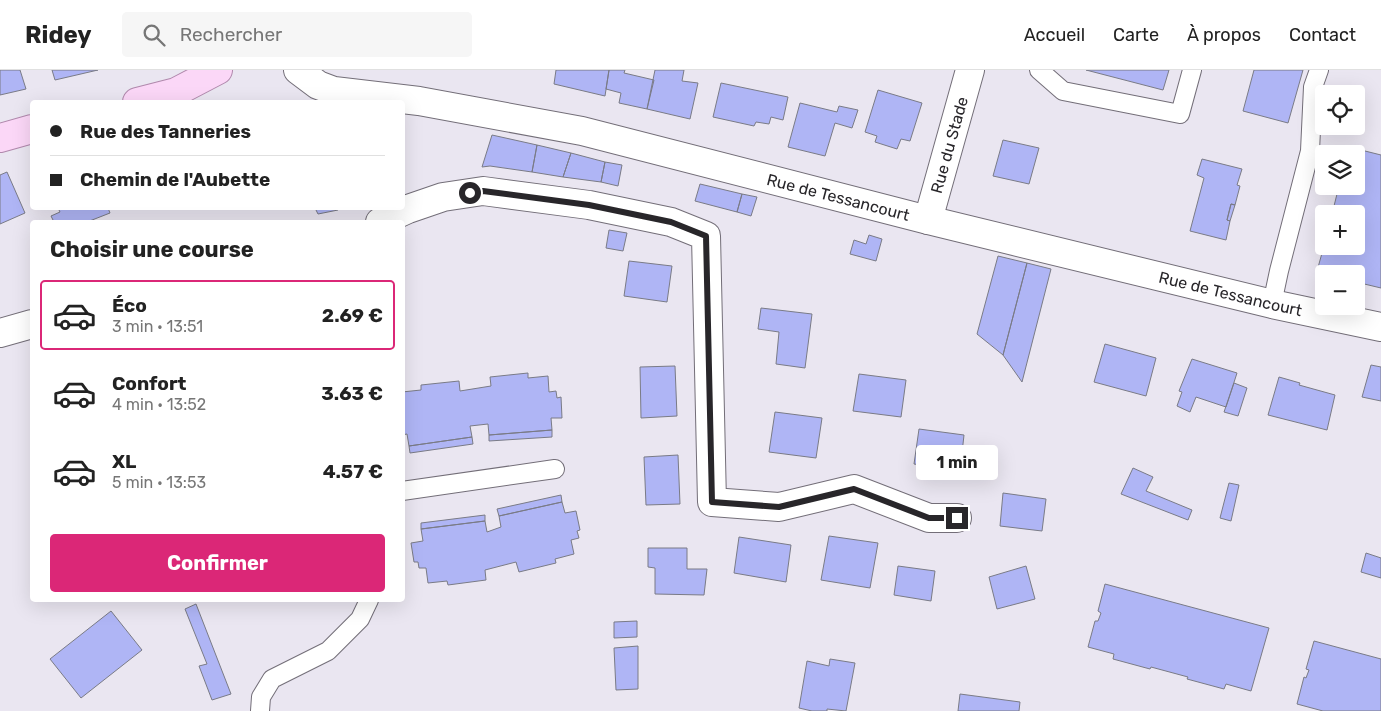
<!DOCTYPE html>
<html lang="fr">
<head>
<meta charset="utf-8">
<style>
  body { margin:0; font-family:Rubik,sans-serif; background:#f6f6f6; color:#222; height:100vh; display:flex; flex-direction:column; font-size:19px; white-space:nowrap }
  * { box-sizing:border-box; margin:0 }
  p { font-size:16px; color:#767676 }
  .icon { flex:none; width:28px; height:28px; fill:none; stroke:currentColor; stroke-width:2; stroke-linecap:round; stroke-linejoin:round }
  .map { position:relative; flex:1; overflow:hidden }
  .side { position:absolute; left:30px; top:150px; width:375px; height:382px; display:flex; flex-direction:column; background:#fff; border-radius:5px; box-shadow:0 5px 20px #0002 }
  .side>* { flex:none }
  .banner { position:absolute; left:30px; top:30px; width:375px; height:110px; border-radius:5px; box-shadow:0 5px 20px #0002; display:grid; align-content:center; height:110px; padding:0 20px; background:#fff }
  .buttons { position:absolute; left:1315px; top:15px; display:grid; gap:10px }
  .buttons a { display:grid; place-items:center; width:50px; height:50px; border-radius:5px; background:#fff; box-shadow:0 5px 20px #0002; font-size:25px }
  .end { position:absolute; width:22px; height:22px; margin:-11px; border:6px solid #28262a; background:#fff; box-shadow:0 0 0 2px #fff }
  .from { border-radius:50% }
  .bubble { position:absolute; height:35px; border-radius:5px; background:#fff; box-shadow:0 5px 20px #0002; font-size:16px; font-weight:700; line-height:35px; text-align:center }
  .banner b { display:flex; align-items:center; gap:18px; height:48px; font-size:19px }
  .banner b+b { border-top:1px solid #e0e0e0 }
  .banner i { width:12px; height:12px; background:#222 }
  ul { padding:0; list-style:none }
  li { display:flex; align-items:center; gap:15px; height:70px; margin:0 10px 8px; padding:0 10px; border:2px solid transparent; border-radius:5px }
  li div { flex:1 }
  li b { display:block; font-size:19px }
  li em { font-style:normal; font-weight:700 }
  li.selected { border-color:#db2777 }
  li>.icon { width:45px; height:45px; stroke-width:1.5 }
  h2 { padding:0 20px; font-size:22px; line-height:60px }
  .cta { display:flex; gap:10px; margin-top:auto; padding:10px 20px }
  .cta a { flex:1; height:58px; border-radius:5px; background:#db2777; color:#fff; font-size:20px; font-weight:700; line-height:58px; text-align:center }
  header { display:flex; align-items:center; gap:30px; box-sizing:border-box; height:70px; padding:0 25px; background:#fff; border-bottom:1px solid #e0e0e0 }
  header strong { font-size:24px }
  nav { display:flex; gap:28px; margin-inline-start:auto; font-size:18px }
  .search { width:350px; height:45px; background:#f6f6f6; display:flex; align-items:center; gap:12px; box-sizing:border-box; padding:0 18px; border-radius:5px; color:#767676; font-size:19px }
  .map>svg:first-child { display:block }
  .building { fill:#afb5f5; stroke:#7a7b86 }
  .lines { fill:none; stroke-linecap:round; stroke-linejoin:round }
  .lane-casing { stroke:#736e78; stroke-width:20 }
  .street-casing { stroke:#736e78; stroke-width:30 }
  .primary-casing { stroke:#b088ac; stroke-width:30 }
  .lane { stroke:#fff; stroke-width:18 }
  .street { stroke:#fff; stroke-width:28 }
  .primary { stroke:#fbd7f7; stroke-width:28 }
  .route { stroke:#28262a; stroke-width:6 }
  .labels { text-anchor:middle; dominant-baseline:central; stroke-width:4.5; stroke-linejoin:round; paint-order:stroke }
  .street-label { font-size:16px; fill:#28262a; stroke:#fff }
</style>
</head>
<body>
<header>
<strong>Ridey</strong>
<div class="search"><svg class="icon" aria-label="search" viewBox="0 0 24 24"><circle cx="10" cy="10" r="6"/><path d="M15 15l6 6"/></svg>Rechercher</div>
<nav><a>Accueil</a><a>Carte</a><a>À propos</a><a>Contact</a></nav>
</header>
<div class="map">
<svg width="1381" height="641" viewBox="0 0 1381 641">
  <rect width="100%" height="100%" fill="#eae6f1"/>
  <path class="building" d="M0 0H20L26 19 0 25Z
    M52 0H98L55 10Z
    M556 0H609L605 26 554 14Z
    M609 0H625L624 3 654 10 647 39 619 33 621 23 606 19Z
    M655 0H684L682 11 698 13 690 49 647 39Z
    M1086 0H1169L1163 20Z
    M1254 0H1303L1288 53 1243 41Z
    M721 13 788 27 783 50 771 47 769 54 756 52 754 56 713 47Z
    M878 20 922 33 910 71 901 69 897 79 875 72 877 66 865 62Z
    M800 33 837 42 839 36 858 40 852 58 835 53 825 86 788 77Z
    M492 65 537 75 532 102 490 96 482 97Z
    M1003 70 1039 78 1029 114 993 106Z
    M537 75 571 83 563 107 532 102Z
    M1349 77 1381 85V218L1356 212V204H1326L1317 201 1324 176H1356V144H1332L1339 116H1356V84H1347Z
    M571 83 605 92 601 112 563 107Z
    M1202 89 1242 99 1237 115 1240 116 1235 135 1231 134 1227 150 1230 151 1226 170 1190 161 1204 108 1197 105Z
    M605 92 622 95 618 116 601 112Z
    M7 102 25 143 0 154V105Z
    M700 114 742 124 737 142 695 131Z
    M742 124 757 127 751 146 737 142Z
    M1231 134 1235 135 1230 151 1227 150Z
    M58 138H108L110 143 87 152H54L51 146 60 142Z
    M315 138H337L338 140 318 144Z
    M609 160 627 163 623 181 606 178Z
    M869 165 882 169 876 191 850 184 854 170 866 174Z
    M998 186 1027 193 1003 285 977 264Z
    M629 191 672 196 667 232 624 226Z
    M1027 193 1051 199 1022 312 1003 285Z
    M761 238 812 244 805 298 776 294 779 262 758 259Z
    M1105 274 1156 288 1146 326 1094 312Z
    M1192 289 1237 303 1226 337 1196 327 1190 342 1177 336 1182 322 1179 321Z
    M1371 295 1381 297V331L1362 327Z
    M675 296 677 346 641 348 640 297Z
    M528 303V308L548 306 549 322 556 321 557 328 561 327 562 348H551L552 360 489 365 488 354 470 356 472 367 409 376 407 364 402 365V337H404L402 322 421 320V315L459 311 460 321 491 316 490 307Z
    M859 304 906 310 901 347 853 341Z
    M1279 307 1300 313 1299 315 1335 325 1327 360 1268 345Z
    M1234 313 1247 318 1238 346 1224 342Z
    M775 342 822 348 816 388 769 382Z
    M919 359 964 365 960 401 914 394Z
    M552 360V367L489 371V365Z
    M472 367 473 374 410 383 409 376Z
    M678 385 680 434 646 435 644 387Z
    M1133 398 1153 407 1146 421 1192 440 1188 450 1121 424Z
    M1229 413 1239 415 1231 451 1220 448Z
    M1003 423 1046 429 1042 461 1000 456Z
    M561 425 562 432 499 446 497 439Z
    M562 432 565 443 576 441 580 460 577 461 579 468 571 470 574 484 555 489 556 493 519 502 516 492 485 500 486 510 448 515 447 511 428 513 426 498H419L418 492H414L411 473 423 471 421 459 485 451 487 462 501 457 499 446Z
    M485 445V451L421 459V453Z
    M829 466 878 473 870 518 821 510Z
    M739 467 791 475 786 512 734 503Z
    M648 478H687V499H707L704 525 655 524V498L648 497Z
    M1366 483 1381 488V508L1361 502Z
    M898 496 935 501 931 531 894 525Z
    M1026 496 1035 529 997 539 989 507Z
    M1105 514 1269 558 1251 621 1226 614 1224 619 1187 609 1188 607 1151 597 1150 599 1113 589 1114 584 1088 577 1095 551H1098L1101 543 1098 541Z
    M196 534 231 624 212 630 199 596 207 594 185 539Z
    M111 541 142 580 81 628 50 589Z
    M637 551V567L614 568V552Z
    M1314 571 1381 589V641H1323L1297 634 1304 607 1306 608 1309 600 1306 599Z
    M638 576V619L616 620 614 578Z
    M830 589 855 593 846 641 827 639V641H812L799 638 807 591 829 596Z
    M960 624 1020 632 1019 641H958Z"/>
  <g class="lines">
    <defs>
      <path id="lane" d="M1039 0 1063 21 1180 44 1192 0
        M1272 234 1279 201 1310 81 1313 17 1319 0
        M402 421 555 399
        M260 641 261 627 272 609 328 581 360 549 369 530"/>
      <g id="street">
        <path id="s1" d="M298 0 318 15 334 21 419 31 582 61 928 150 1272 234 1381 257"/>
        <path id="s2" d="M928 150 970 0"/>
        <path d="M380 152 408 139 443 127 483 121 589 135 671 152 706 166 712 432 779 437 854 419 929 448H957"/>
        <path d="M0 263 32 254"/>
      </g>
      <path id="primary" d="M137 32 176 22 218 0
        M0 68 32 59"/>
    </defs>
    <use href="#lane" class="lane-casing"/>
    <use href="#street" class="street-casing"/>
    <use href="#primary" class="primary-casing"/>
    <use href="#lane" class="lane"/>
    <use href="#street" class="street"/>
    <use href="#primary" class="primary"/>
  </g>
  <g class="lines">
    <path class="route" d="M470 123 483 121 589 135 671 152 706 166 712 432 779 437 854 419 929 448H957"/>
  </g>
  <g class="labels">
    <g class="street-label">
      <text stroke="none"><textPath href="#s2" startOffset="78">Rue du Stade</textPath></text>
      <text stroke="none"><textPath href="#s1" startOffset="558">Rue de Tessancourt</textPath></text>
      <text stroke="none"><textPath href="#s1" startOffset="962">Rue de Tessancourt</textPath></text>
    </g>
  </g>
</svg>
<div class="buttons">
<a><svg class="icon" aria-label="locate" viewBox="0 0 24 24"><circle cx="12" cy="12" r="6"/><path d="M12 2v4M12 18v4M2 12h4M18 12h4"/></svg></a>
<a><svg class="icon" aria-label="layers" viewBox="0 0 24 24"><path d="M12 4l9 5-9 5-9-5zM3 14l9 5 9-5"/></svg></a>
<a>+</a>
<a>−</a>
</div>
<i class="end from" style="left:470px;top:123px"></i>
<i class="end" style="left:957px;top:448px"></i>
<div class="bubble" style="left:916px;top:375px;width:82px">1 min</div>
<div class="banner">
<b><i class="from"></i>Rue des Tanneries</b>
<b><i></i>Chemin de l'Aubette</b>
</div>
<section class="side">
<h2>Choisir une course</h2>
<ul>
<li class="selected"><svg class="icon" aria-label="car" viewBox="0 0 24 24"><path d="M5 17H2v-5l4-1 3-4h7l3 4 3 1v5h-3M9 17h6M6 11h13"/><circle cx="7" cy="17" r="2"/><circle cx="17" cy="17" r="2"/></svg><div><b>Éco</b><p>3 min · 13:51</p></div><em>2.69 €</em></li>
<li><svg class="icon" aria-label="car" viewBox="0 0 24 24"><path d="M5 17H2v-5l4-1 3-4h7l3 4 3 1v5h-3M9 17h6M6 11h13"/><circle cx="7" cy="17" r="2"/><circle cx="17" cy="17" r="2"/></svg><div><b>Confort</b><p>4 min · 13:52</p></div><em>3.63 €</em></li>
<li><svg class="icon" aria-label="car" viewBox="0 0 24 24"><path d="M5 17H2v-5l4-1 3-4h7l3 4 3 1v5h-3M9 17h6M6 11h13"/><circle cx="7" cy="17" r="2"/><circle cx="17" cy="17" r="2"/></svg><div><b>XL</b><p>5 min · 13:53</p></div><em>4.57 €</em></li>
</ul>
<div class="cta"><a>Confirmer</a></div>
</section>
</div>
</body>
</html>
